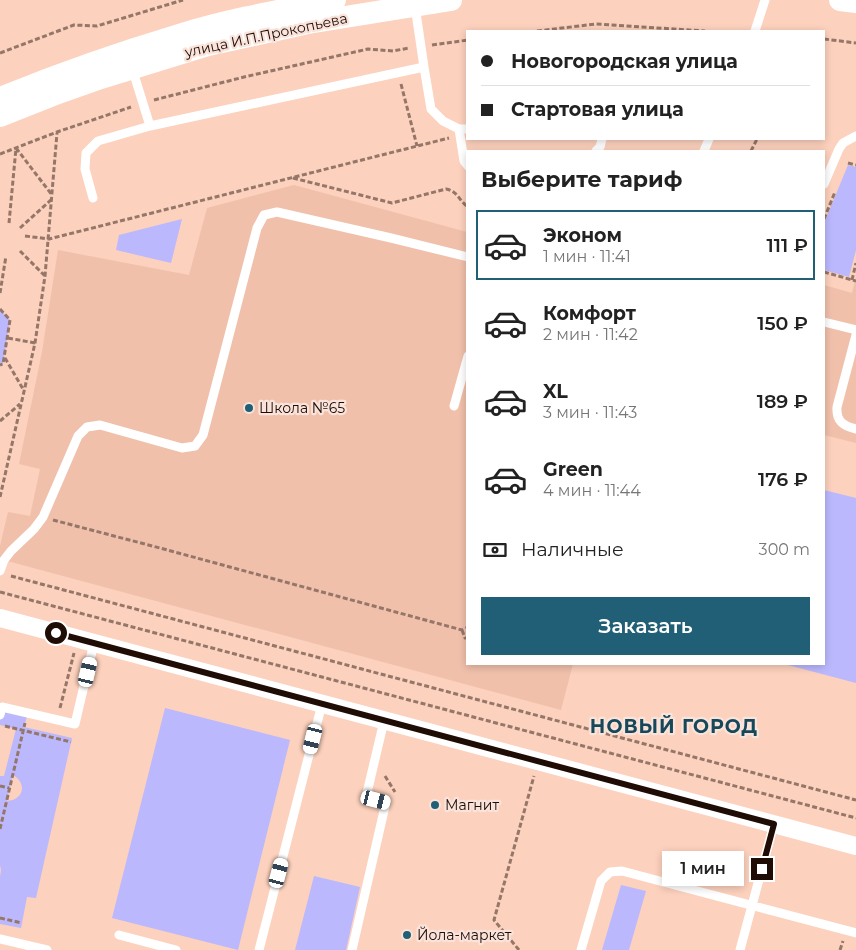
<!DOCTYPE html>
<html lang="ru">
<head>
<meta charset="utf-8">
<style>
  body { margin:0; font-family:Montserrat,sans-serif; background:#f2f2f2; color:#222; height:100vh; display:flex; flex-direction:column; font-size:19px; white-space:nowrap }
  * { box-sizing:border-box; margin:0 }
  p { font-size:16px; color:#767676 }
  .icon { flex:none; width:28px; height:28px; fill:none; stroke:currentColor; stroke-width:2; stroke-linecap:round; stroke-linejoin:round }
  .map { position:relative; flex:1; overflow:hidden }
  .sheet { position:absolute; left:466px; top:150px; width:359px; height:515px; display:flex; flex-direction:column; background:#fff; border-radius:0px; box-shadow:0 2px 8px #0003 }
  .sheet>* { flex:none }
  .banner { position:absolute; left:466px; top:30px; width:359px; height:110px; border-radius:0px; box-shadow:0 2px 8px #0003; display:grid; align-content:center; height:110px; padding:0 15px; background:#fff }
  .end { position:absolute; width:22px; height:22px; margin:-11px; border:6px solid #1e0c05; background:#fff; box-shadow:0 0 0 2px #fff }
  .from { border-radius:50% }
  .bubble { position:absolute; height:35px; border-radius:0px; background:#fff; box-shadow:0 2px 8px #0003; font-size:16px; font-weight:600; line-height:35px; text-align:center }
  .car { position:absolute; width:15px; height:30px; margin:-15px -8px; border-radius:6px; box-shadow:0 0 4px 1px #0007; background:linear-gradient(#fff 24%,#345 0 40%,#fff 0 76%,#345 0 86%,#fff 0) }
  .banner b { display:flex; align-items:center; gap:18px; height:48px; font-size:19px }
  .banner b+b { border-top:1px solid #e0e0e0 }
  .banner i { width:12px; height:12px; background:#222 }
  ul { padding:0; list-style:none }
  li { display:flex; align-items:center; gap:15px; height:70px; margin:0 10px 8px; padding:0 5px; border:2px solid transparent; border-radius:0px }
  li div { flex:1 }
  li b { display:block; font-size:19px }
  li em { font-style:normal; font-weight:600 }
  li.on { border-color:#205f75 }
  li>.icon { width:45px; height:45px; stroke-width:1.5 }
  h2 { padding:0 15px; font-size:22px; line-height:60px }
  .pay { display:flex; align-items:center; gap:12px; height:55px; padding:0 15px; font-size:19px }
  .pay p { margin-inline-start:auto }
  .cta { display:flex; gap:10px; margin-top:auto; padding:10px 15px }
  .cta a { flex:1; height:58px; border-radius:0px; background:#205f75; color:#fff; font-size:20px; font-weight:600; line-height:58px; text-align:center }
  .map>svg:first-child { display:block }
  .built { fill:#f0c0ab }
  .green { fill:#bbb8fe; fill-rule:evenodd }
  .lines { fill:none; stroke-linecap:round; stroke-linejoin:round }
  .path { stroke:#957668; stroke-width:3; stroke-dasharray:5 2.5; stroke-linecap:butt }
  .service { stroke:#fff; stroke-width:9 }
  .minor { stroke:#fff; stroke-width:18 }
  .tertiary { stroke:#fff; stroke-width:22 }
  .route { stroke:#1e0c05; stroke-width:6 }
  .poi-dot { fill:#205f75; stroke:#f9e3da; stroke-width:2 }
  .labels { text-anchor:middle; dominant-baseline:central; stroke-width:4.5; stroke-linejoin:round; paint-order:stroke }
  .street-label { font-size:14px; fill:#1e0c05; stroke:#f9e3da }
  .poi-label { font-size:14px; fill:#1e0c05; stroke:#f9e3da; text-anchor:start }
  .district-label { font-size:19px; font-weight:bold; letter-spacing:1px; fill:#16485a; stroke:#f9e3da }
</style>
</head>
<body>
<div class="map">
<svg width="856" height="950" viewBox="0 0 856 950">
  <rect width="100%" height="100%" fill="#fcd1bd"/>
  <path class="built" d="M294 185 467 232 468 664H573L561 710 0 559V546L8 512 30 516 40 469 19 464 42 352 58 250 189 275 207 208Z
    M856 277V443L824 435V285L852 293Z"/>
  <path class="green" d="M848 165 856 167V250L849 277 824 270V223Z
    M182 219 171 263 116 250 119 235Z
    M0 309 10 320 3 364 0 365Z
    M824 490 856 498V683L784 664H824Z
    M2 707 28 713 24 727 72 738 36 898 27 897 21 928 0 924V877L1 870 0 865V776H4L16 729 0 725V715ZM13 775C28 784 23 800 7 801Z
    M165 708 290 740 238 950 112 918Z
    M314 876 360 887 346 950H295Z
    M621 885 646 891 629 950H602Z"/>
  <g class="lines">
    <path class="path" d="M537 31 596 24 705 31
      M824 39 856 43
      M432 45 468 40
      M0 53 74 25 97 26 183 0
      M401 84 417 146
      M154 100 244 77 368 49 393 51 409 48
      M16 148 52 195
      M751 151 757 139
      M0 154 57 132 131 107
      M848 163 856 165
      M293 178 392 203 446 189C458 191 459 201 468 207
      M824 219 835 192
      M9 223 16 148
      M20 228 52 199
      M25 236 49 239 449 138
      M20 251 45 276
      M824 272 856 281
      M852 280 856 263
      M0 293 6 256
      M0 309 10 320 3 364 0 365
      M8 338 35 343
      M5 358 23 389
      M0 421 20 404
      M0 497 35 343 45 276 57 133
      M53 520 160 548 462 630 468 627
      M11 576 856 800
      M0 592 856 818
      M462 630 465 638H468
      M60 708 74 653
      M5 726 71 742
      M385 776 395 792
      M0 786 9 788
      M0 829 25 723
      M0 918 22 923
      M519 950 494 920 534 776
      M840 950 843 941"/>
    <path class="service" d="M755 31 765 0
      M424 67 431 109 443 121 459 129H468
      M132 68 150 126
      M459 129 464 161 468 166
      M596 151 600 147 602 139
      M704 151 709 139
      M824 184 839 149 843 143 856 136
      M93 198 85 169 86 153 98 141 150 126 424 67 415 6
      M824 322 856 330
      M856 335 837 407C836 421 843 426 856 429
      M454 406 468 356
      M0 571 4 560 11 551 34 529 43 517 78 436 87 427 100 425 182 448 195 446 203 435 257 228 264 215 277 212 391 238 468 257
      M0 715 2 707 75 724 94 643
      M119 935 176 950
      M0 939 47 950
      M259 950 322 704
      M352 950 386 802 366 797 384 721
      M581 950 601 881 610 872 622 871 856 933
      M740 950 774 824"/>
    <path class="minor" d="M0 618 856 846"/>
    <path class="tertiary" d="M840 0 856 2
      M0 98C59 74 119 53 179 35 230 19 283 10 335 0
      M0 116 53 95 101 78 208 45 308 23 451 0"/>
  </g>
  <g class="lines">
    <path class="route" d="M56 633 774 824 762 869"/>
  </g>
  <g class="poi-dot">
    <circle cx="249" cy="408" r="5"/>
    <circle cx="435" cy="805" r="5"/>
    <circle cx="407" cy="935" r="5"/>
  </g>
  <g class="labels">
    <g class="street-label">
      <text transform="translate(266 35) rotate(-12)">улица И.П.Прокопьева</text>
    </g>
    <g class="poi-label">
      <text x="259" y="408">Школа №65</text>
      <text x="445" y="805">Магнит</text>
      <text x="417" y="935">Йола-маркет</text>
    </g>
    <g class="district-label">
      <text x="674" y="726">НОВЫЙ ГОРОД</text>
    </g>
  </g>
</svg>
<i class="end from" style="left:56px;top:633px"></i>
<i class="end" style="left:762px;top:869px"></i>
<div class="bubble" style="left:662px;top:851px;width:82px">1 мин</div>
<i class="car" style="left:88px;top:672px;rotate:13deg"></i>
<i class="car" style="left:313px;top:739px;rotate:194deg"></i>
<i class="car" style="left:376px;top:800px;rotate:104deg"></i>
<i class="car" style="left:279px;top:873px;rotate:15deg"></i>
<div class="banner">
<b><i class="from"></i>Новогородская улица</b>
<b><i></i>Стартовая улица</b>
</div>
<section class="sheet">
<h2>Выберите тариф</h2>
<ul>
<li class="on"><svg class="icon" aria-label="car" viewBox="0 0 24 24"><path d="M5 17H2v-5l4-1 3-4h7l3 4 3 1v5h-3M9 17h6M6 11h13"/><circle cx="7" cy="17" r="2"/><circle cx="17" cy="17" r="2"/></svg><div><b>Эконом</b><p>1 мин · 11:41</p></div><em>111 ₽</em></li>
<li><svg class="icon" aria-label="car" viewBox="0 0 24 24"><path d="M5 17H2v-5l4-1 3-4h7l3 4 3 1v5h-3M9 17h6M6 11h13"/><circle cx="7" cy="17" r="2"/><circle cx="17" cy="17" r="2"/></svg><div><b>Комфорт</b><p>2 мин · 11:42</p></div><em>150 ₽</em></li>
<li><svg class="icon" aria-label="car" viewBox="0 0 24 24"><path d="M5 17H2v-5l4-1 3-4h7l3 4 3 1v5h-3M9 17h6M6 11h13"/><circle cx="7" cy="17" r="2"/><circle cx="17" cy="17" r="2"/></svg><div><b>XL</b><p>3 мин · 11:43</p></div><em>189 ₽</em></li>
<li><svg class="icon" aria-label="car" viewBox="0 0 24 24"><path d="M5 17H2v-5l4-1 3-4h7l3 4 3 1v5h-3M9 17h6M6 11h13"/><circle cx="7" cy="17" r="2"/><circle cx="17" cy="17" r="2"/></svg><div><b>Green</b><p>4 мин · 11:44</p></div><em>176 ₽</em></li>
</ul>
<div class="pay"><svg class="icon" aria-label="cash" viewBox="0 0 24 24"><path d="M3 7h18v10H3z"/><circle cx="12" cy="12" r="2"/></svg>Наличные<p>300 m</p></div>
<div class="cta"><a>Заказать</a></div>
</section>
</div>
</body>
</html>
